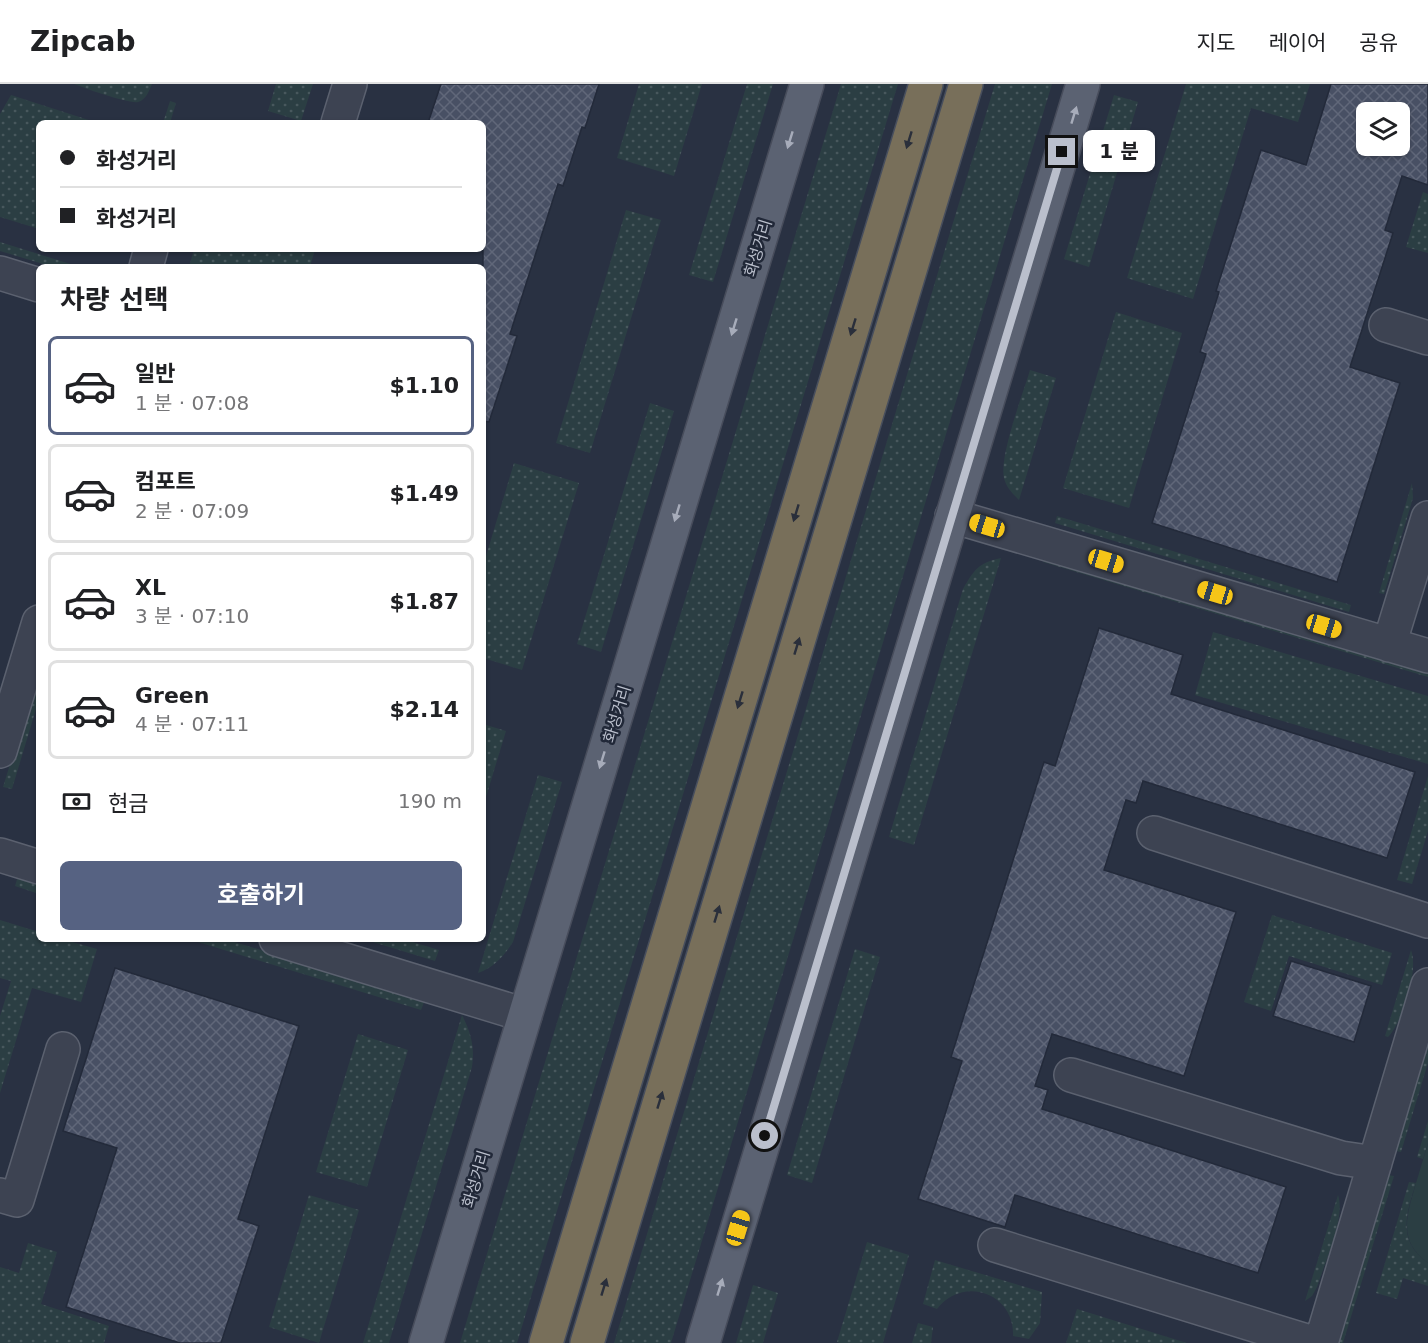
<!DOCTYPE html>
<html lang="ko">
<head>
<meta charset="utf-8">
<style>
  body { margin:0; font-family:"DejaVu Sans","Noto Sans KR",sans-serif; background:#f6f6f6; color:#202124; height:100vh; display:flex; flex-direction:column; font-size:22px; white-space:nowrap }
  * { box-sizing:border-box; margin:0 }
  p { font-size:20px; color:#757577 }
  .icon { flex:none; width:33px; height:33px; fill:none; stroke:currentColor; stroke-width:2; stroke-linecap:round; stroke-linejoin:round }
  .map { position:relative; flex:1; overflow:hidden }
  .panel { position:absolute; left:36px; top:180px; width:450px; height:678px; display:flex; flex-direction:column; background:#fff; border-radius:9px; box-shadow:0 2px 4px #0004 }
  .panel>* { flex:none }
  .top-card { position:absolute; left:36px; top:36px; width:450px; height:132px; border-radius:9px; box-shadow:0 2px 4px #0004; display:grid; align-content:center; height:132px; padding:0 24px; background:#fff }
  .buttons { position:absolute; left:1356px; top:18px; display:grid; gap:12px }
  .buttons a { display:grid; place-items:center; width:54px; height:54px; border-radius:9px; background:#fff; box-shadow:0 2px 4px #0004; font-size:30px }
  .end { position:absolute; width:27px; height:27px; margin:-14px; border:8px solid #babfcc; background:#111; box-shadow:0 0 0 3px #111 }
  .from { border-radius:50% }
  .bubble { position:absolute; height:42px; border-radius:9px; background:#fff; box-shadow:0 2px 4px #0004; font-size:20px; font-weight:700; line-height:42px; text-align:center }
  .car { position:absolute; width:18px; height:36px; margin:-18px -9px; border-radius:8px; box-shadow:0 0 4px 2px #0007; background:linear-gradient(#f5c518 24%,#345 0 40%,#f5c518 0 76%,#345 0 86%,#f5c518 0) }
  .top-card b { display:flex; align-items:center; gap:21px; height:57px; font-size:22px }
  .top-card b+b { border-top:2px solid #e0e0e0 }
  .top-card i { width:15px; height:15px; background:#202124 }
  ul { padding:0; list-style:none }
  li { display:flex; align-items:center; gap:18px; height:99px; margin:0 12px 9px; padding:0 12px; border:3px solid #e0e0e0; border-radius:9px }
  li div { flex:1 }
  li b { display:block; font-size:22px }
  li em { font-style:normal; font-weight:700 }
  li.on { border-color:#566282 }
  li>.icon { width:54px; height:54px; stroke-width:1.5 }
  h2 { padding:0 24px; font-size:27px; line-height:72px }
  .pay { display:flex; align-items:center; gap:15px; height:66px; padding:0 24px; font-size:22px }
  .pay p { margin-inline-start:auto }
  .primary-button { display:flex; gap:12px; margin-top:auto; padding:12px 24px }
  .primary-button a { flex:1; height:69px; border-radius:9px; background:#566282; color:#fff; font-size:24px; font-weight:700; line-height:69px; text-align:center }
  header { display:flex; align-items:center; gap:36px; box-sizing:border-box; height:84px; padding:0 30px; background:#fff; border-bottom:2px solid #e0e0e0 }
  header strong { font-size:28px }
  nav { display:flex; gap:33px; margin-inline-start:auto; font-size:21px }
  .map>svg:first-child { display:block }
  .grass { fill:url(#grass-dots) }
  .pitch { fill:#2b3e43 }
  .building { fill:url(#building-cross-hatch); stroke:#232a3a; stroke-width:1.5; fill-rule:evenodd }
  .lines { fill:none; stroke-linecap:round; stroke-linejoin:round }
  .minor-casing { stroke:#5b616f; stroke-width:36 }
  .major-casing { stroke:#474c5b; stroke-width:36 }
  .highway-casing { stroke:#474e5d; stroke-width:36 }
  .minor { stroke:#3d4352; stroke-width:33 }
  .major { stroke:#5b6272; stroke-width:33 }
  .highway { stroke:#786f5a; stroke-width:33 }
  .oneway { fill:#a7acba }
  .oneway2 { fill:#2a2f3b }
  .route { stroke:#babfcc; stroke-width:8 }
  .labels { text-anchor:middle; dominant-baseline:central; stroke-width:5; stroke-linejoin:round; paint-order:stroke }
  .street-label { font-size:16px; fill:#babfcc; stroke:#212838 }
</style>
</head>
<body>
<header>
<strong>Zipcab</strong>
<nav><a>지도</a><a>레이어</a><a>공유</a></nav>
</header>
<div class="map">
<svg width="1428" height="1259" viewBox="0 0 1428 1259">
  <defs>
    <pattern id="grass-dots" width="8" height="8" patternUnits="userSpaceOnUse" patternTransform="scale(1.5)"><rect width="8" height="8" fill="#2b3e43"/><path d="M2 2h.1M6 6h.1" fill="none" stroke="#48585d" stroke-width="1.8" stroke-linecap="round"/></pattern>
    <pattern id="building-cross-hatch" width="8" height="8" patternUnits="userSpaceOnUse" patternTransform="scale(1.5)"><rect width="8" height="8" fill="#485064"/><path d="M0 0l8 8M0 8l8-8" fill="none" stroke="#606779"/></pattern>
  </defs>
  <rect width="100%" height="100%" fill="#293142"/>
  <path class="grass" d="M74 0H152C149 7 146 16 138 18 129 20 84 4 74 0Z
    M276 0H313L301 37 268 27Z
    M639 0H702L674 92 617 74Z
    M747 0H773L713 198 689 191Z
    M841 0H898L517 1259H460Z
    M995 0H1052L671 1259H614Z
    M1186 0H1310L1298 38 1251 24 1193 215 1127 194Z
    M11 11 98 39H39V145L0 133V30Z
    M1114 11 1138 18 1089 183 1064 175Z
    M170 17 176 19 170 39H163Z
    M1423 108 1428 110V169L1406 163Z
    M626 126 661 136 590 369 556 359Z
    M0 158 80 183H53L0 167Z
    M194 165H315L310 183H189Z
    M1116 228 1182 249 1129 424 1063 404Z
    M1030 286 1056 294 1019 416C1012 409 1006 403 1004 394 999 372 1023 310 1030 286Z
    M650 319 674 327 601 568 577 560Z
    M514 379 579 399 522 586 483 574V482Z
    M1412 399 1413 414 1384 510 1379 509Z
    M1057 432 1351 521 1349 528 1055 439Z
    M1045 473 1428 588V593L1043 478Z
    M1001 474 914 761 889 753 963 505C974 486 978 479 1001 474Z
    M1213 548 1428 612V680L1195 611Z
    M39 586V615L12 705 3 703Z
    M483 640 506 647 483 723Z
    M538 691 562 698 513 858C503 873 494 883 478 889Z
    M1428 692V747L1412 800 1397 796Z
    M18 792 39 798V810L15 802Z
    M1272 831 1392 869 1382 901 1289 872 1271 927 1244 918Z
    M0 836 39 848V855H62L97 865 81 918 32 904 0 1009V932L11 897 0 894Z
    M188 855H225L425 916 421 926Z
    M363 855H403L439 866 435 877Z
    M855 865 880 873 812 1099 787 1091Z
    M1411 866C1419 886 1403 938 1388 953L1385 952Z
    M462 931C471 949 475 963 472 983L389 1259H363Z
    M358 950 408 966 367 1103 316 1088Z
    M1428 959V979L1401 1068 1395 1067Z
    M1428 1037V1059L1423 1075 1417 1073Z
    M1388 1091 1394 1092 1343 1259H1337Z
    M1409 1098 1416 1099C1406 1130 1397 1157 1428 1179V1202L1403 1194 1397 1215 1376 1209Z
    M309 1111 359 1126 319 1259 269 1243Z
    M1338 1111C1346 1133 1324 1181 1317 1203L1312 1212 1305 1217Z
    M867 1158 909 1171 883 1259H840L837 1258Z
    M28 1159 57 1168 41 1220 109 1242 104 1259H0V1183L19 1189Z
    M935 1176 1042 1208 1040 1239 1029 1255 1013 1252C1015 1209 963 1191 937 1225L923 1220Z
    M753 1201 778 1209 763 1259H736Z
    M1077 1225 1187 1259H1066Z
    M918 1239 933 1243 931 1259H912Z"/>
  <path class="pitch" d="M1428 1059V1179C1397 1157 1407 1130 1416 1099 1420 1086 1424 1072 1428 1059Z"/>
  <path class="building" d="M441 0H599L585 44 582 43 563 102 558 100 510 250 517 252 489 338 483 337V39H428Z
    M1331 0H1428V101L1402 92 1385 146 1393 149 1350 283 1400 299 1337 498 1152 439 1206 270 1200 268 1219 208 1216 207 1261 66 1306 81ZM1366 28H1400V62H1366Z
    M1099 544 1183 571 1171 610 1415 688 1387 774 1143 697 1136 719 1126 716 1104 786 1236 828 1184 992 1052 950 1035 1002 1048 1006 1042 1025 1286 1103 1258 1189 1015 1111 1005 1143 918 1115 962 977 951 973 1044 678 1055 682Z
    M1291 877 1371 902 1354 958 1273 932Z
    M115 884 299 942 238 1135 259 1142 221 1259H180L66 1223 117 1064 63 1047Z"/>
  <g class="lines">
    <defs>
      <path id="minor" d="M338 39 350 0
        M146 183 151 165
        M0 189 39 201
        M1386 241 1428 254
        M952 432 1428 572
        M1389 561 1428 434
        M0 667 39 538
        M1154 749 1428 837
        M0 771 39 783
        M276 855 525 931
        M1071 991 1341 1074 1375 1079
        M0 1111 17 1116 63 965
        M995 1161 1313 1259
        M1321 1259 1428 901"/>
      <path id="major" d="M426 1259 807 0
        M703 1259 1083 0"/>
      <path id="highway" d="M546 1259 926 0
        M587 1259 966 0"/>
    </defs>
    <use href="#minor" class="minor-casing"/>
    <use href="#major" class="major-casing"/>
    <use href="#highway" class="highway-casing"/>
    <use href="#minor" class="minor"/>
    <use href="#major" class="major"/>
    <use href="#highway" class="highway"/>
  </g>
  <defs><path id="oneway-solid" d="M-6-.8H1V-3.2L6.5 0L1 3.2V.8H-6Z" transform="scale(1.5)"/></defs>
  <g class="oneway">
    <use href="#oneway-solid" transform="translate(1074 31) rotate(-73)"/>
    <use href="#oneway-solid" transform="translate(790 56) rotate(107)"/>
    <use href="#oneway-solid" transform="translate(734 243) rotate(107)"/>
    <use href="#oneway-solid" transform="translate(677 429) rotate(107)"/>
    <use href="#oneway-solid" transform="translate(602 676) rotate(107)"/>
    <use href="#oneway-solid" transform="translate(720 1203) rotate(-73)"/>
  </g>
  <g class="oneway2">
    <use href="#oneway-solid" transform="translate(909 56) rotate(107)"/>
    <use href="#oneway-solid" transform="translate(853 243) rotate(107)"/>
    <use href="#oneway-solid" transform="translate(796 429) rotate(107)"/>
    <use href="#oneway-solid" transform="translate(797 562) rotate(-73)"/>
    <use href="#oneway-solid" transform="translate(740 616) rotate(107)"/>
    <use href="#oneway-solid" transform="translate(717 830) rotate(-73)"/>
    <use href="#oneway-solid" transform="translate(660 1016) rotate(-73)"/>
    <use href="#oneway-solid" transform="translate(604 1203) rotate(-73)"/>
  </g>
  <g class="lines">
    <path class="route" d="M765 1052 1062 68"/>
  </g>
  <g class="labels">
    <g class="street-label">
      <text transform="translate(758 164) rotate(-73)">화성거리</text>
      <text transform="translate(617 630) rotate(-73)">화성거리</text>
      <text transform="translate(476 1095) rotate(-73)">화성거리</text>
    </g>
  </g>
</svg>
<div class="buttons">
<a><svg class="icon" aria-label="layers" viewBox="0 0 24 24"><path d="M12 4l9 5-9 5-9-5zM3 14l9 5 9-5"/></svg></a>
</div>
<i class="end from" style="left:765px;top:1052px"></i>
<i class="end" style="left:1062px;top:68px"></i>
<div class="bubble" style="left:1083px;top:46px;width:72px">1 분</div>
<i class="car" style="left:987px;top:442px;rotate:287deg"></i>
<i class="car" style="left:1106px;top:477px;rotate:107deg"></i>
<i class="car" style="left:1215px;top:509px;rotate:287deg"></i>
<i class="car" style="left:1324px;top:542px;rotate:107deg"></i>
<i class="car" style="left:738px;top:1144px;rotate:17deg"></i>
<div class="top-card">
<b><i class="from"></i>화성거리</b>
<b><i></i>화성거리</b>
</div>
<section class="panel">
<h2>차량 선택</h2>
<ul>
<li class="on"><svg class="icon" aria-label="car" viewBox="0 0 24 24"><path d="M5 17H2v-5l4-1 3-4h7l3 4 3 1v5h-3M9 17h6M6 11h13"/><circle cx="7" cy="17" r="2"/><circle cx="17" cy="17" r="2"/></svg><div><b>일반</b><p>1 분 · 07:08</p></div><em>$1.10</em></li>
<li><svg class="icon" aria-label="car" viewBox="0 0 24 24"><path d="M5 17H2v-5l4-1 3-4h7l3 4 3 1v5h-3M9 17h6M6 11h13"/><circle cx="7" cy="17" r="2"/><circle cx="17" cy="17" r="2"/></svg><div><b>컴포트</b><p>2 분 · 07:09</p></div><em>$1.49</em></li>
<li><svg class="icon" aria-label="car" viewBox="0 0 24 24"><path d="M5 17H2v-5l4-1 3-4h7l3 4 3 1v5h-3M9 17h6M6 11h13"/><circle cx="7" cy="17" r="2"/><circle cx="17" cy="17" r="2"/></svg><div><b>XL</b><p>3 분 · 07:10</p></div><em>$1.87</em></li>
<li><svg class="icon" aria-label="car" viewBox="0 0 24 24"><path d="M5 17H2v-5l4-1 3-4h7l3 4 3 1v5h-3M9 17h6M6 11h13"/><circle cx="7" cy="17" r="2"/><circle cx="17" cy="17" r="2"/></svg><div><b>Green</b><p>4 분 · 07:11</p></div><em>$2.14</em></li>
</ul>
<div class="pay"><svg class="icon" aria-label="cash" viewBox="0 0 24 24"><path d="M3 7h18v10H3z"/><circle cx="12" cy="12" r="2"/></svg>현금<p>190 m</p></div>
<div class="primary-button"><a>호출하기</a></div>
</section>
</div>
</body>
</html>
